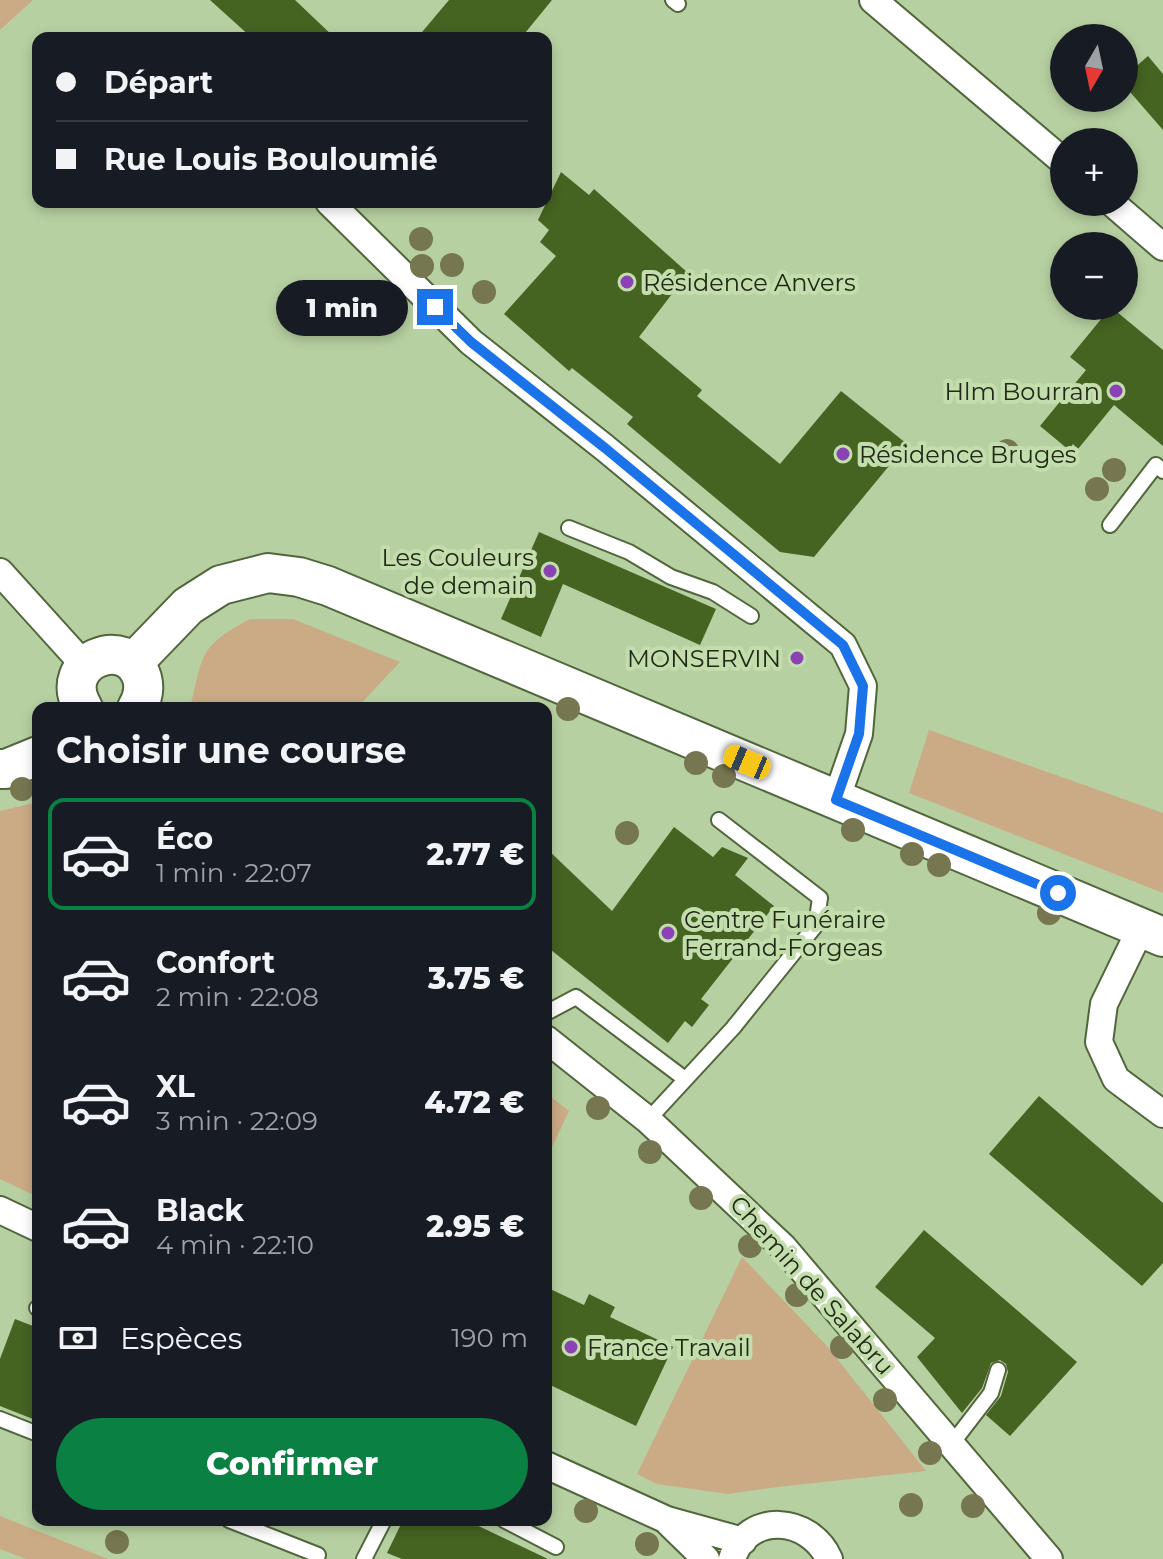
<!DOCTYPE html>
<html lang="fr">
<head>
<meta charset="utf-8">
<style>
  body { margin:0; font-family:Montserrat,sans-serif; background:#20242c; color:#f1f3f6; height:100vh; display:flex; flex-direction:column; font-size:30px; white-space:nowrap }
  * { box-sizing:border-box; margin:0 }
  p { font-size:26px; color:#9ea1a6 }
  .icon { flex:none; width:44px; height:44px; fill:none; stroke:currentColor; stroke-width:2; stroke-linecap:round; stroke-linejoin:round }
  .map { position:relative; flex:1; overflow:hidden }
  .sheet { position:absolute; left:32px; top:702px; width:520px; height:824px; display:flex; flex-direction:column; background:#171b24; border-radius:16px; box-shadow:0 4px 12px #0003 }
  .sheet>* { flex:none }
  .banner { position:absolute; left:32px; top:32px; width:520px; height:176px; border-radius:16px; box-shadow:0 4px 12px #0003; display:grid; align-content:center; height:176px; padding:0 24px; background:#171b24 }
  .needle { width:52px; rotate:189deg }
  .fabs { position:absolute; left:1050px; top:24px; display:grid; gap:16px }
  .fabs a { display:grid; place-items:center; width:88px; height:88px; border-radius:50%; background:#171b24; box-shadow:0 4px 12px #0003; font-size:40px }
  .end { position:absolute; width:36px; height:36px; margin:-18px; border:10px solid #1a73e8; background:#fff; box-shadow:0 0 0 4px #fff }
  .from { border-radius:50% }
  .bubble { position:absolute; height:56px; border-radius:28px; background:#171b24; box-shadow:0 4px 12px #0003; font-size:26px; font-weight:800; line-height:56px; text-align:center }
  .car { position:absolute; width:24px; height:48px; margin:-24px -12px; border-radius:10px; box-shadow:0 0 6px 2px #0007; background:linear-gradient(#f5c518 24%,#345 0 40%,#f5c518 0 76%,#345 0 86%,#f5c518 0) }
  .banner b { display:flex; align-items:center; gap:28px; height:76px; font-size:30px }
  .banner b+b { border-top:2px solid #363941 }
  .banner i { width:20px; height:20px; background:#f1f3f6 }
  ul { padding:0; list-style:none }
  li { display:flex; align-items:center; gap:24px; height:112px; margin:0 16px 12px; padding:0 8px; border:4px solid transparent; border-radius:16px }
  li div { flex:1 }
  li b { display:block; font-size:30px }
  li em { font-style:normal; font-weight:800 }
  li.on { border-color:#0b8043 }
  li>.icon { width:72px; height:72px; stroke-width:1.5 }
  h2 { padding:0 24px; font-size:36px; line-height:96px }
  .pay { display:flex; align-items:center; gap:20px; height:88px; padding:0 24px; font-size:30px }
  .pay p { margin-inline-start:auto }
  .primary-button { display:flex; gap:16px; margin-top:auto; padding:16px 24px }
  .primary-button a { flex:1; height:92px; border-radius:48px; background:#0b8043; color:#fff; font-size:32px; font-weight:800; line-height:92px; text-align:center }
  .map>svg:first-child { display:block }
  .green { fill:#cbab86 }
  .building { fill:#456321 }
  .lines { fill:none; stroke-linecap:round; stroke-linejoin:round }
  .lane-casing { stroke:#50663b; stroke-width:18 }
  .street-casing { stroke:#50663b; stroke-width:30 }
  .secondary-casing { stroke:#50663b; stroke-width:42 }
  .lane { stroke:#fff; stroke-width:14 }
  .street { stroke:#fff; stroke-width:26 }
  .secondary { stroke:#fff; stroke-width:38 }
  .tree { fill:#767651 }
  .route { stroke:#1a73e8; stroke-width:10 }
  .poi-dot { fill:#8a42b5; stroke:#c4ddad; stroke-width:3 }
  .labels { text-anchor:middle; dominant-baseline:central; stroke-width:8; stroke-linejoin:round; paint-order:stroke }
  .poi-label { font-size:24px; fill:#212a18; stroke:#c4ddad; text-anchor:start }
  .street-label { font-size:24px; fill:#212a18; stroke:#c4ddad }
</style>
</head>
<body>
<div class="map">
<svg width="1163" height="1559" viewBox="0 0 1163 1559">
  <rect width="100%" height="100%" fill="#b7d0a1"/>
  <path class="green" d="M0 0H33L0 30Z
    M250 619H293L400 662 357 708H190C204 653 198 647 250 619Z
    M929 730 1163 813V893L909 793Z
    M38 802V1197L0 1179V811Z
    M546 1093 569 1111 546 1160Z
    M742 1257 827 1346 926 1471 777 1487 728 1494 657 1484 637 1474Z
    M0 1516 108 1559H26L0 1549Z"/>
  <path class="building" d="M210 0H295L335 38H252Z
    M449 0H552L521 38H417Z
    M1148 56 1163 74V130L1124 85V77Z
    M561 172 589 195 594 189 688 273 639 337 702 390 697 396 780 464 841 391 907 444 814 557 780 552 627 424 633 417 572 368 569 371 504 314 556 256 540 242 549 230 538 220Z
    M1111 307 1163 350V446L1114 405 1078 449 1073 444 1069 450 1040 426 1086 370 1070 357Z
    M539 532 716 609 700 645 563 584 541 637 501 619Z
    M674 827 713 857 722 847 748 858 735 875 774 906 701 999 709 1005 692 1027 685 1021 668 1043 546 946V848L612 911Z
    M1039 1096 1163 1203V1263L1142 1286 989 1154Z
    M924 1230 1077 1362 1010 1436 986 1415 1001 1396 1008 1372 1006 1364 1000 1360 991 1363 982 1388 962 1413 917 1357 935 1338 875 1287Z
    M546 1287 584 1305 589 1294 615 1307 610 1317 673 1347 636 1426 546 1383Z
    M15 1319 38 1328V1421L0 1406V1359Z
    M403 1520H466L548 1559H402L387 1553Z"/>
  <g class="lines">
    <defs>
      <path id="lane" d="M673 0 678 4
        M1110 525 1156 465 1163 471
        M569 528 629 552 671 577 713 592 751 616
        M546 1013 576 997 685 1079
        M648 1120 733 1028 816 925 820 898 719 820
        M37 1308 38 1309
        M0 1419 38 1434
        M951 1445 991 1393 998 1370
        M229 1520 318 1555
        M504 1520 556 1547
        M364 1559 384 1520"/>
      <path id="street" d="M873 0 1064 162
        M329 202 471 342 605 448 843 645 863 686 859 734 836 800
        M1111 202 1163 247
        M0 572 85 666
        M1141 928 1104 1004 1099 1042 1116 1079 1163 1114
        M546 1039 648 1120 783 1247 1049 1559
        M0 1210 38 1228
        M546 1465 667 1520 743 1541
        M669 1523 706 1559
        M732 1559C747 1511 810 1516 829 1559"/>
      <path id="secondary" d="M133 663 188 606 221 585 268 573 299 577 328 586 1163 937
        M83 708C55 661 128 632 142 678 145 689 143 698 137 708
        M0 769H6L38 756"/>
    </defs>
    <use href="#lane" class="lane-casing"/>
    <use href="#street" class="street-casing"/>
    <use href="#secondary" class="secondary-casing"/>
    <use href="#lane" class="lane"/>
    <use href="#street" class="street"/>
    <use href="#secondary" class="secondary"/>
  </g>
  <g class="tree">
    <circle cx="421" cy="239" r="12"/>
    <circle cx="452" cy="265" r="12"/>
    <circle cx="422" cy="266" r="12"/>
    <circle cx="484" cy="292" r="12"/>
    <circle cx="1007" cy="451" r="12"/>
    <circle cx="1114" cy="470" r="12"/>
    <circle cx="1097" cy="489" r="12"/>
    <circle cx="568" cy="709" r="12"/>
    <circle cx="696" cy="763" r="12"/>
    <circle cx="724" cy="776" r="12"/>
    <circle cx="22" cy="789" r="12"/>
    <circle cx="853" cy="830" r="12"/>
    <circle cx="627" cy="833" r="12"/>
    <circle cx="912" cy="854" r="12"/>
    <circle cx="939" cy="865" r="12"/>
    <circle cx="1049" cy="913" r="12"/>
    <circle cx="598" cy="1108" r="12"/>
    <circle cx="650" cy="1152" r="12"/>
    <circle cx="701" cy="1198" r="12"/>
    <circle cx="750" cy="1246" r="12"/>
    <circle cx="797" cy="1295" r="12"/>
    <circle cx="842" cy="1347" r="12"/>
    <circle cx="885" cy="1400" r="12"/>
    <circle cx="930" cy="1453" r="12"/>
    <circle cx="911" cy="1505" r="12"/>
    <circle cx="973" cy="1506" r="12"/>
    <circle cx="586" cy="1511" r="12"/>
    <circle cx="117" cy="1542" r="12"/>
    <circle cx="647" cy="1544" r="12"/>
  </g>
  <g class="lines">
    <path class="route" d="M435 307 471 342 605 448 843 645 863 686 859 734 836 800 1058 893"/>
  </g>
  <g class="poi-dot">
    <circle cx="627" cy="282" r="8"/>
    <circle cx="1116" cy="391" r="8"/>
    <circle cx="843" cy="454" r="8"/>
    <circle cx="550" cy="571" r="8"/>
    <circle cx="797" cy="658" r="8"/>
    <circle cx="668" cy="933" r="8"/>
    <circle cx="571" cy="1347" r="8"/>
  </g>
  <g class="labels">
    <g class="poi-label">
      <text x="643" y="282">Résidence Anvers</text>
      <text x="1100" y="391" text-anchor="end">Hlm Bourran</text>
      <text x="859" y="454">Résidence Bruges</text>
      <text x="534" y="557" text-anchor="end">Les Couleurs<tspan x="534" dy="28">de demain</tspan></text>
      <text x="781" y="658" text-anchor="end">MONSERVIN</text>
      <text x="684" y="919">Centre Funéraire<tspan x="684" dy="28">Ferrand-Forgeas</tspan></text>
      <text x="587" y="1347">France Travail</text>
    </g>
    <g class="street-label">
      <text transform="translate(812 1285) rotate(48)">Chemin de Salabru</text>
    </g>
  </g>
</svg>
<div class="fabs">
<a><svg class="needle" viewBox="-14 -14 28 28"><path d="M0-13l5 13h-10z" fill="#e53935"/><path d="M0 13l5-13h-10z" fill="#9ea1a6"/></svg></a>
<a>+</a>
<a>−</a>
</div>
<i class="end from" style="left:1058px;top:893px"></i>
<i class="end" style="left:435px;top:307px"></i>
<div class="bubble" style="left:276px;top:280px;width:132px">1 min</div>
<i class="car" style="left:747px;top:762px;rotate:293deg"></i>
<div class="banner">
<b><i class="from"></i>Départ</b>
<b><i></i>Rue Louis Bouloumié</b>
</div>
<section class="sheet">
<h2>Choisir une course</h2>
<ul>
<li class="on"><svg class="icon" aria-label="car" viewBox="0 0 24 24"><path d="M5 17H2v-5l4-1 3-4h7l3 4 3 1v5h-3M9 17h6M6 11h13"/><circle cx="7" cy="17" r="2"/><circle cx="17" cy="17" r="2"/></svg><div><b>Éco</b><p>1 min · 22:07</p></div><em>2.77 €</em></li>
<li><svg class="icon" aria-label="car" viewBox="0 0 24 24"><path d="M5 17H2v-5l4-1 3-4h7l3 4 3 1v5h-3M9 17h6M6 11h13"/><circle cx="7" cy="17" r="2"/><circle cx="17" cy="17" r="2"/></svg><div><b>Confort</b><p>2 min · 22:08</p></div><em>3.75 €</em></li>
<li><svg class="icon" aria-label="car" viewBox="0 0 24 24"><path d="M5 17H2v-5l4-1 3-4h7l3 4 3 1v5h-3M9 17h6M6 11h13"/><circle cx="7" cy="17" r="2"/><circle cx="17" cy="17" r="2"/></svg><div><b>XL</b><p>3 min · 22:09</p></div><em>4.72 €</em></li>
<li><svg class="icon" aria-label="car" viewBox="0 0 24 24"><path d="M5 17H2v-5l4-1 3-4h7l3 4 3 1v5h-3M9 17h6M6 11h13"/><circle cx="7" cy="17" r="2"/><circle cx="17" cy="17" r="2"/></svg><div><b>Black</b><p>4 min · 22:10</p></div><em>2.95 €</em></li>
</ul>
<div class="pay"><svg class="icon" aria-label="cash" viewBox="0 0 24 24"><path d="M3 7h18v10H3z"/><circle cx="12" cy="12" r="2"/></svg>Espèces<p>190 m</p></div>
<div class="primary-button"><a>Confirmer</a></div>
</section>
</div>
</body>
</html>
